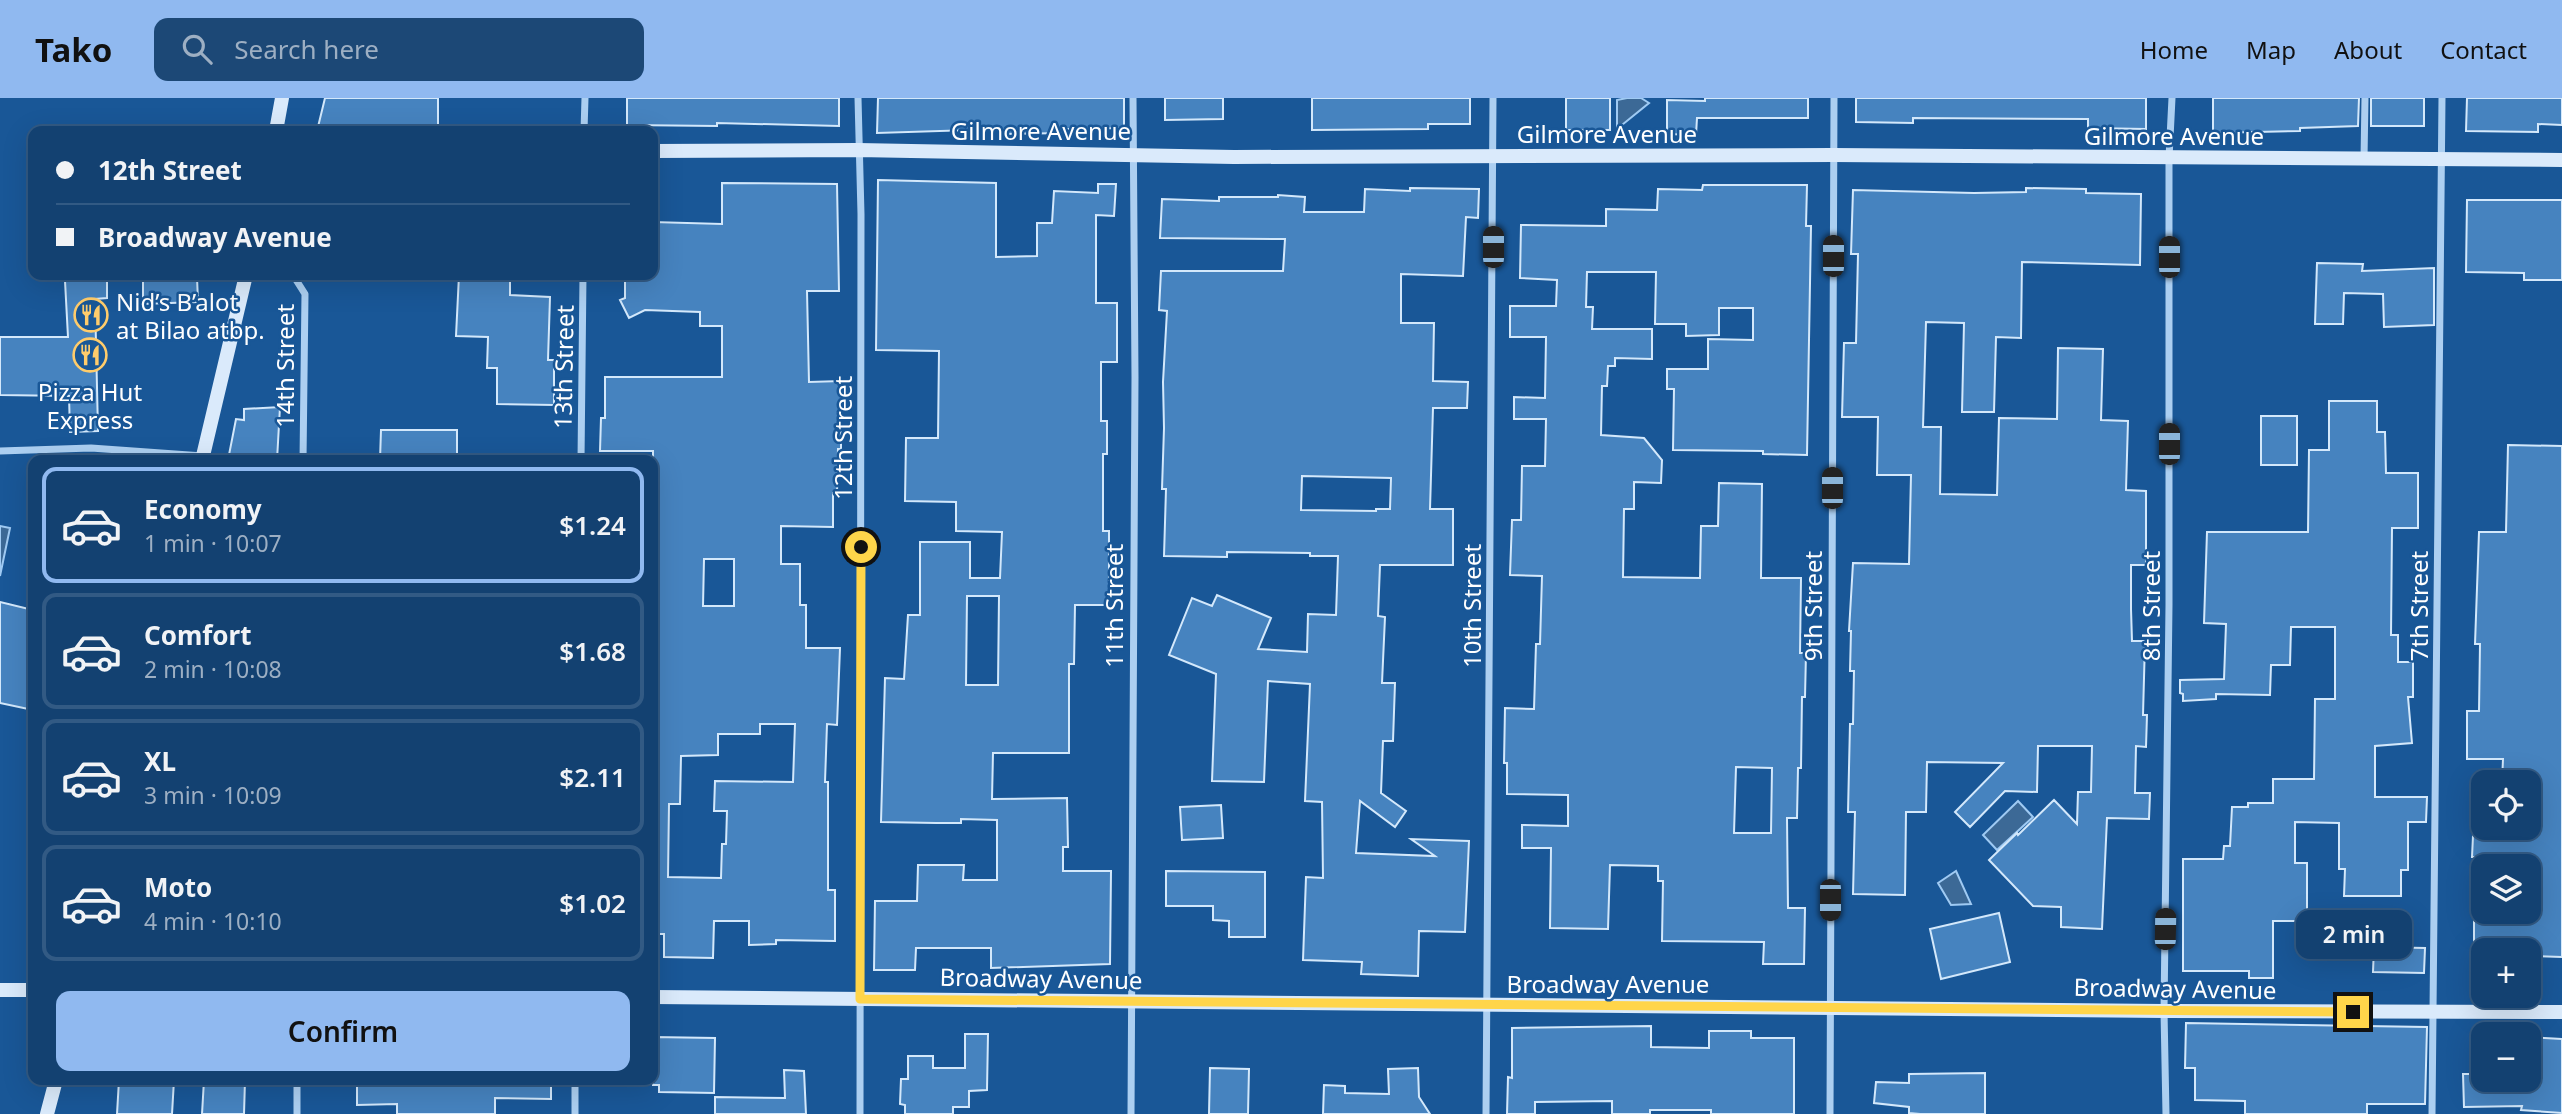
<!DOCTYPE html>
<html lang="en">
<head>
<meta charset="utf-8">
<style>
  body { margin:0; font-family:"Noto Sans",sans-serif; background:#1c4876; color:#f1f3f6; height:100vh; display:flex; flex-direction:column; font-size:26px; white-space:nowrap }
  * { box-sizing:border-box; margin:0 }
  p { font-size:23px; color:#9dafc3 }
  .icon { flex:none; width:38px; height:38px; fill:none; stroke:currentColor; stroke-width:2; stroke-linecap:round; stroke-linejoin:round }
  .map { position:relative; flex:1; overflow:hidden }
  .sheet { position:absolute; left:28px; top:357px; width:630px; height:630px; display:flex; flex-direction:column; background:#134171; border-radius:14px; box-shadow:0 7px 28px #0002,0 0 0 2px #325a84 }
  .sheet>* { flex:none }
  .top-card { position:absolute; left:28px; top:28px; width:630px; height:154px; border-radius:14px; box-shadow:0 7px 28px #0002,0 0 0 2px #325a84; display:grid; align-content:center; height:154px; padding:0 28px; background:#134171 }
  .controls { position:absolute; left:2471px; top:672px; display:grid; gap:14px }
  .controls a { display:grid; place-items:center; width:70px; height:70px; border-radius:14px; background:#134171; box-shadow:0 7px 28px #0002,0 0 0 2px #325a84; font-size:35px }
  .end { position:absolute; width:32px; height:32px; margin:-16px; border:9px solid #ffd54a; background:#111; box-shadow:0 0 0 4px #111 }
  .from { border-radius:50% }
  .bubble { position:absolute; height:49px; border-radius:14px; background:#134171; box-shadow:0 7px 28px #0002,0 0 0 2px #325a84; font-size:23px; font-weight:600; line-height:49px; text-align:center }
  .car { position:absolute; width:21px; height:42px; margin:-21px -10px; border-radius:9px; box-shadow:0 0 5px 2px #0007; background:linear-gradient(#222 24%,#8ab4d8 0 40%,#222 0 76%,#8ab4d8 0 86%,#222 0) }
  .top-card b { display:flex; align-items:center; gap:24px; height:66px; font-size:26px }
  .top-card b+b { border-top:2px solid #325a84 }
  .top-card i { width:18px; height:18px; background:#f1f3f6 }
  ul { padding:12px 0 0; list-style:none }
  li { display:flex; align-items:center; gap:21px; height:116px; margin:0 14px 10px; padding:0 14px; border:4px solid #325a84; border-radius:14px }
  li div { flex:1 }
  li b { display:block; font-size:26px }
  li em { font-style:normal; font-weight:600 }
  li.on { border-color:#90b9f0 }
  li>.icon { width:63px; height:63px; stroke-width:1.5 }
  .cta { display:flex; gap:14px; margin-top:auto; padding:14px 28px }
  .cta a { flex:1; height:80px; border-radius:14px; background:#90b9f0; color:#111; font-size:28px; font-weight:600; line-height:80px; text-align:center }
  header { display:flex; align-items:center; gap:42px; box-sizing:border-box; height:98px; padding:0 35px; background:#90b9f0; color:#111 }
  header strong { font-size:33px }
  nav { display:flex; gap:38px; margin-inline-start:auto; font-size:24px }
  .search { width:490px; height:63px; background:#1c4876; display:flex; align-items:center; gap:18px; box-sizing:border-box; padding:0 24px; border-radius:14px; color:#9dafc3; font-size:26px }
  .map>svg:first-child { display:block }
  .water { fill:#3c6996; stroke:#9fcaf3; stroke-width:2 }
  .building { fill:#4683bf; stroke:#d3e8fb; stroke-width:2; fill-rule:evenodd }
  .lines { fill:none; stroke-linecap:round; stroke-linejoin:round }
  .street { stroke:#accff1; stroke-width:7 }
  .secondary { stroke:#daeafb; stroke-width:14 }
  .route { stroke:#ffd54a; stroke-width:9 }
  .labels { text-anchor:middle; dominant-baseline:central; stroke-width:5; stroke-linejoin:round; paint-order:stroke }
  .street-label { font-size:24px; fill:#fff; stroke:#195797 }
  .poi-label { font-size:24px; fill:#fff; stroke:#195797; text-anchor:start }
</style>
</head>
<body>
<header>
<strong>Tako</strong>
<div class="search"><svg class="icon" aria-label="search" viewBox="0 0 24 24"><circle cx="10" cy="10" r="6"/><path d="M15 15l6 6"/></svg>Search here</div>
<nav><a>Home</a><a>Map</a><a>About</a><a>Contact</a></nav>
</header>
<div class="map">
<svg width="2562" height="1016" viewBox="0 0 2562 1016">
  <rect width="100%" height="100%" fill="#195797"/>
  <path class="water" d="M1627 0H1641L1649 5 1617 31V2Z
    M0 428 10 430 0 478Z
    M2018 703 2033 719 1997 752 1983 737Z
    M1956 773 1971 806 1951 807 1938 785Z"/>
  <path class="building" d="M325 0H438V33H317Z
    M627 0H839V28L717 25V28L627 27Z
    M878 0H1124V30L1068 31V35L1003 36V31L877 35Z
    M1165 0H1223V21L1165 22Z
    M1312 0H1470V26H1428V31L1312 32Z
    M1566 0H1610V32H1566Z
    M1705 0H1808V20H1697L1696 37 1667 36V2L1705 3Z
    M1856 0H2146V31L2088 30V21L1913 20V25L1856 24Z
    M2213 0H2359L2358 28 2300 30V33L2213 35Z
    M2371 0H2424V28H2371Z
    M2467 0H2562V27L2538 26V34L2466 33Z
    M878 82 996 85V159L1037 158V125H1052L1054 93 1098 95V86H1116L1114 118 1096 117V205H1117V264H1101V323H1107V356H1103V433H1109V507H1075L1074 566H1069V655H993L992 701 1067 700 1068 749H1063V773H1111L1110 866 991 870V850H916L915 872H874L875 803H917L918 767H964L963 782H997V722L961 721V725H936L881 724 885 580 904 581 908 517H920V444H970V480H1000L1002 434 956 433V404L905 403 906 340H938L939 253 876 252ZM967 498H999L998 587H966Z
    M722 85 837 86 839 193H807L809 284 841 283V351H838L837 395H833V429L781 428V466H800V507H806V550H840L837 627 827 626 825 684H828V792H835V843L776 842V846L749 847V823H714L713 860 664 859V836H653V353H600L601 320H605V279H722V228H700V214L645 212 629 220 620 202 625 200V177H653V124L722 126ZM704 461H734V508H703ZM760 626H795L793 684 715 683 714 713H727L726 746H722L721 780 668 779 669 706H680L681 658 718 657V636H760Z
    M1703 87H1807L1806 128H1811L1807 357 1763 356V353L1673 352 1674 291H1667V271H1708V241L1753 242V210H1719V237L1686 238V226H1655L1656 174H1587L1586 209H1593L1592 231H1652V261L1615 260V268H1608L1607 288H1602L1601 337 1644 340 1662 362 1661 385 1634 384V411H1624L1623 479 1700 480 1701 428H1718L1719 385 1762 386 1761 480H1801L1800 555H1806L1805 599H1802L1801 670H1798L1797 720H1787L1788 810H1805L1804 866H1763L1764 844 1662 843 1663 783H1658V768L1610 767 1608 831 1550 830 1551 750H1522V727L1568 728V697L1507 696V665H1504L1505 610 1534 611 1536 546H1540L1542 478 1510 477 1512 422H1521L1522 368H1545L1546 321H1514V299L1545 300 1546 239H1510V208H1556L1557 182 1520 180 1521 127 1606 128V111L1657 112 1658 91 1702 92ZM1736 669 1772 670 1771 735H1734Z
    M1410 90 1479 91 1478 120 1466 119 1463 178 1401 176V225H1434L1433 283 1468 284 1467 310H1433L1430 411H1453V467H1380L1378 518 1385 519 1382 585H1395L1393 643H1383L1381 695 1406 713 1395 729 1360 703 1356 755 1435 758 1411 741 1469 743 1465 834 1419 833 1418 878 1361 876 1362 864 1303 862 1306 779 1323 780 1322 704 1305 703 1310 586 1268 583 1264 684 1212 683 1216 576 1169 557 1192 500 1212 508 1217 497 1271 520 1258 551 1307 554 1308 516 1336 517 1338 458H1310V455L1227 454V459L1164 458 1166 391H1162L1164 330 1163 284 1167 213 1159 212 1161 173H1283L1285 141 1160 140 1162 101 1219 103V99H1278V97L1305 99 1304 114H1364L1365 91 1410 93ZM1302 378 1391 380 1390 411H1376V413L1301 412Z
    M2026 90 2086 91V95L2141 96 2140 167 2022 164 2021 240 1996 239 1994 314H1962L1964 225 1926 224 1923 329H1941L1940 396 1997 397 1999 320 2057 321 2058 250 2103 251 2101 322 2128 323 2126 392 2146 393V467H2131V511L2132 543H2145L2143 617H2147L2146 649 2136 648 2135 695H2150L2149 721 2107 720 2102 831 2061 829V809L2033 808 1989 762 2017 735 2018 737 2054 702 2077 726 2078 694H2091L2092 648H2038L2037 694 2005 693 1970 729 1955 714 2003 665 1927 664 1926 714H1906L1905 797 1853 796 1855 714H1848L1850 626H1853L1854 573H1850L1851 533H1849L1853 465 1909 466 1911 377H1877L1878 319H1842L1844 245H1856L1858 156H1851L1853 92 1974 95 2026 94Z
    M2467 102H2562V182H2524V175L2466 174Z
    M2317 165 2363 166 2362 173 2434 170V227L2384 229 2383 196 2344 195 2343 226H2315Z
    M459 177H510V197L550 199 548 262H554V307L497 306V270H487L488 239 456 238Z
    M197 179 198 204 143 206V181Z
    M107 182V200L95 201 98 333 70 334 69 298 0 297V239H68L65 183Z
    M2329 303H2377V334H2385L2386 375H2418V430H2392L2391 537H2398V564H2413V599H2408L2412 645 2375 648V699H2427L2426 724H2408V772H2401V798H2344L2345 771H2339V725L2295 724V765H2307V823H2273V880H2249V873H2183V761H2223L2224 748H2230L2232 709H2248V705H2273V681H2314L2315 601H2335V529H2291L2290 567H2271L2270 597 2216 596V601L2183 603V596L2180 595V582L2224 581 2226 526 2204 525 2207 434H2308L2309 352H2329Z
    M280 309 277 362H228L236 321 244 322V311Z
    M2261 318H2297V367H2261Z
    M381 332H457V357H421V362H380Z
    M2508 347 2562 348V859L2529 858V852H2474V814H2529V768H2511V759H2472L2473 738H2495V741L2529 742V684H2502L2503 661H2467V613H2479L2480 546H2475L2479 434H2506Z
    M0 504 33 512V612L0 605Z
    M1221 707 1223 740 1182 742 1180 709Z
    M1166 773 1265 774V839H1229V823L1213 822V808H1166Z
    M1999 815 2010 864 1941 881 1930 831Z
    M2374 849 2425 850 2424 875 2373 874Z
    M2186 925 2427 929 2425 1006H2367V1016H2245V1003L2195 1002V970H2185Z
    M1651 928V949L1709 950V933H1751V940H1794V1016H1711V1012H1650V1016H1612V1003L1535 1004V1016H1507L1508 979 1512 980V930Z
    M965 936H988L987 992 969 993V1009H953V1016H905V1007L900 1006 901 981H908V958H933V970H965Z
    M653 939 715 940 714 995 659 994V987H653Z
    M2529 939 2562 941V1015L2521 1012 2522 1008 2464 1009 2463 976H2483V982H2529Z
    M1210 970 1249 971 1248 1016H1209Z
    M1418 970 1419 999 1430 1016H1323L1324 987 1345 988V995L1389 996 1388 971Z
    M784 972 804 973 806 1016H715V999L785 1000Z
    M1985 975V1016H1920L1909 1015V1009L1874 1005 1876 984 1909 985V976Z
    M119 982H174L172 1016H117Z
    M204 982H245L244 1016H202Z
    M357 982H551V1001L495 1000V1016H397V1006L357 1007Z"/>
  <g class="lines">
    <path class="street" d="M858 0 861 116 860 1016
      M584 33 585 0
      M2364 61 2365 0
      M293 177 305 196 303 362
      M0 353 91 350 203 358
      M581 362 583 177
      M297 1016V982
      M575 1016V982
      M1131 1016 1135 279 1133 0
      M1486 1016 1493 0
      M1830 1016 1834 0
      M2166 1016 2164 913 2169 507V60L2172 0
      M2432 1016 2442 0"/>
    <path class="secondary" d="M276 33 282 0
      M653 53 858 52 1234 59 1833 57 2562 62
      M202 362 246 177
      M0 892H33
      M653 899 2164 913 2562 914
      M47 1016 56 982"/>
  </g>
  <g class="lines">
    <path class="route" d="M861 449 860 901 2353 914"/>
  </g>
  <defs>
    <symbol id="restaurant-ring" viewBox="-11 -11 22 22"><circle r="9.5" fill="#195797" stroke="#ffcc6b" stroke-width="1.5"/><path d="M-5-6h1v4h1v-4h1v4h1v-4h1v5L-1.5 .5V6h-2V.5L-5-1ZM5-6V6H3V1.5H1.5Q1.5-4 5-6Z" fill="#ffcc6b"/></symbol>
  </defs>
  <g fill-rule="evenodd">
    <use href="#restaurant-ring" x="72" y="198" width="38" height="38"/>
    <use href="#restaurant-ring" x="71" y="238" width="38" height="38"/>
  </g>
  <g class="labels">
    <g class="street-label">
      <text x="1041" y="32">Gilmore Avenue</text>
      <text x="1607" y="35">Gilmore Avenue</text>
      <text x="2174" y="37">Gilmore Avenue</text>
      <text transform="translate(284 268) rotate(-90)">14th Street</text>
      <text transform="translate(563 269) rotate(-89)">13th Street</text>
      <text transform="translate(842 340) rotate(-90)">12th Street</text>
      <text transform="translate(1113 508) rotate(-90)">11th Street</text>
      <text transform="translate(1471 508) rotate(-90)">10th Street</text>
      <text transform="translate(1812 508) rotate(-90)">9th Street</text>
      <text transform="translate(2150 508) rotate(-90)">8th Street</text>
      <text transform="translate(2418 508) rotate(-90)">7th Street</text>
      <text transform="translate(1041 880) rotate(1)">Broadway Avenue</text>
      <text x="1608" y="885">Broadway Avenue</text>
      <text transform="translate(2175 890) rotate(1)">Broadway Avenue</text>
    </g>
    <g class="poi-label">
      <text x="116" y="203">Nid’s B’alot<tspan x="116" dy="28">at Bilao atbp.</tspan></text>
      <text x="90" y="293" text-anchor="middle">Pizza Hut<tspan x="90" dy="28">Express</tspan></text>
    </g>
  </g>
</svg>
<div class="controls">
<a><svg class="icon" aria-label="locate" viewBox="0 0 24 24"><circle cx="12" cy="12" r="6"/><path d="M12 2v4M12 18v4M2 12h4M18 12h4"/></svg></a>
<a><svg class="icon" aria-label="layers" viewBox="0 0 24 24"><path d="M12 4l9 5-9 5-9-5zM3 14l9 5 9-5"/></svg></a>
<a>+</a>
<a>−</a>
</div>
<i class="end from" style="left:861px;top:449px"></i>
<i class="end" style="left:2353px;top:914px"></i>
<div class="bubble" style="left:2296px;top:812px;width:116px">2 min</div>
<i class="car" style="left:1493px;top:149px;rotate:0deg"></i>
<i class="car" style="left:1833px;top:158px;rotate:0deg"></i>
<i class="car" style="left:2169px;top:159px;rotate:0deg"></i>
<i class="car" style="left:2169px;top:346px;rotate:0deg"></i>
<i class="car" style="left:1832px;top:390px;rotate:0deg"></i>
<i class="car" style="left:1830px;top:802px;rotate:180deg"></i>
<i class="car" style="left:2165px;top:831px;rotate:1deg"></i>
<div class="top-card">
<b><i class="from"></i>12th Street</b>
<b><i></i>Broadway Avenue</b>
</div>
<section class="sheet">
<ul>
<li class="on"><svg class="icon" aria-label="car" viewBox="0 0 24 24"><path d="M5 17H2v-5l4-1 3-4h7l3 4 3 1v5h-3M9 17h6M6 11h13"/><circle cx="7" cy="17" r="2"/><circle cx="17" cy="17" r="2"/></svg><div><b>Economy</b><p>1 min · 10:07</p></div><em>$1.24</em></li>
<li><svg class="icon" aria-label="car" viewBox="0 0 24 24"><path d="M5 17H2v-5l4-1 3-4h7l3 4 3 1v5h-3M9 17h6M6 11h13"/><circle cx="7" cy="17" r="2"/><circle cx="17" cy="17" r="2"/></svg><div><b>Comfort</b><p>2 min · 10:08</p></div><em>$1.68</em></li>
<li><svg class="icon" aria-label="car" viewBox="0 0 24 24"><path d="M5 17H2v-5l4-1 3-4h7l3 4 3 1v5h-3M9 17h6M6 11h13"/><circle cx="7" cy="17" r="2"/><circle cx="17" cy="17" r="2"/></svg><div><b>XL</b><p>3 min · 10:09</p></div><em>$2.11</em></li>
<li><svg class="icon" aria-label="car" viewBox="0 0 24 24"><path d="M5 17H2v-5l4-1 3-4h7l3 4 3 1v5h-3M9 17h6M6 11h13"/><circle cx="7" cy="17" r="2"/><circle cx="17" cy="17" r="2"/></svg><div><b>Moto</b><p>4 min · 10:10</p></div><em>$1.02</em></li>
</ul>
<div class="cta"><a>Confirm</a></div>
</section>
</div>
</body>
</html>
